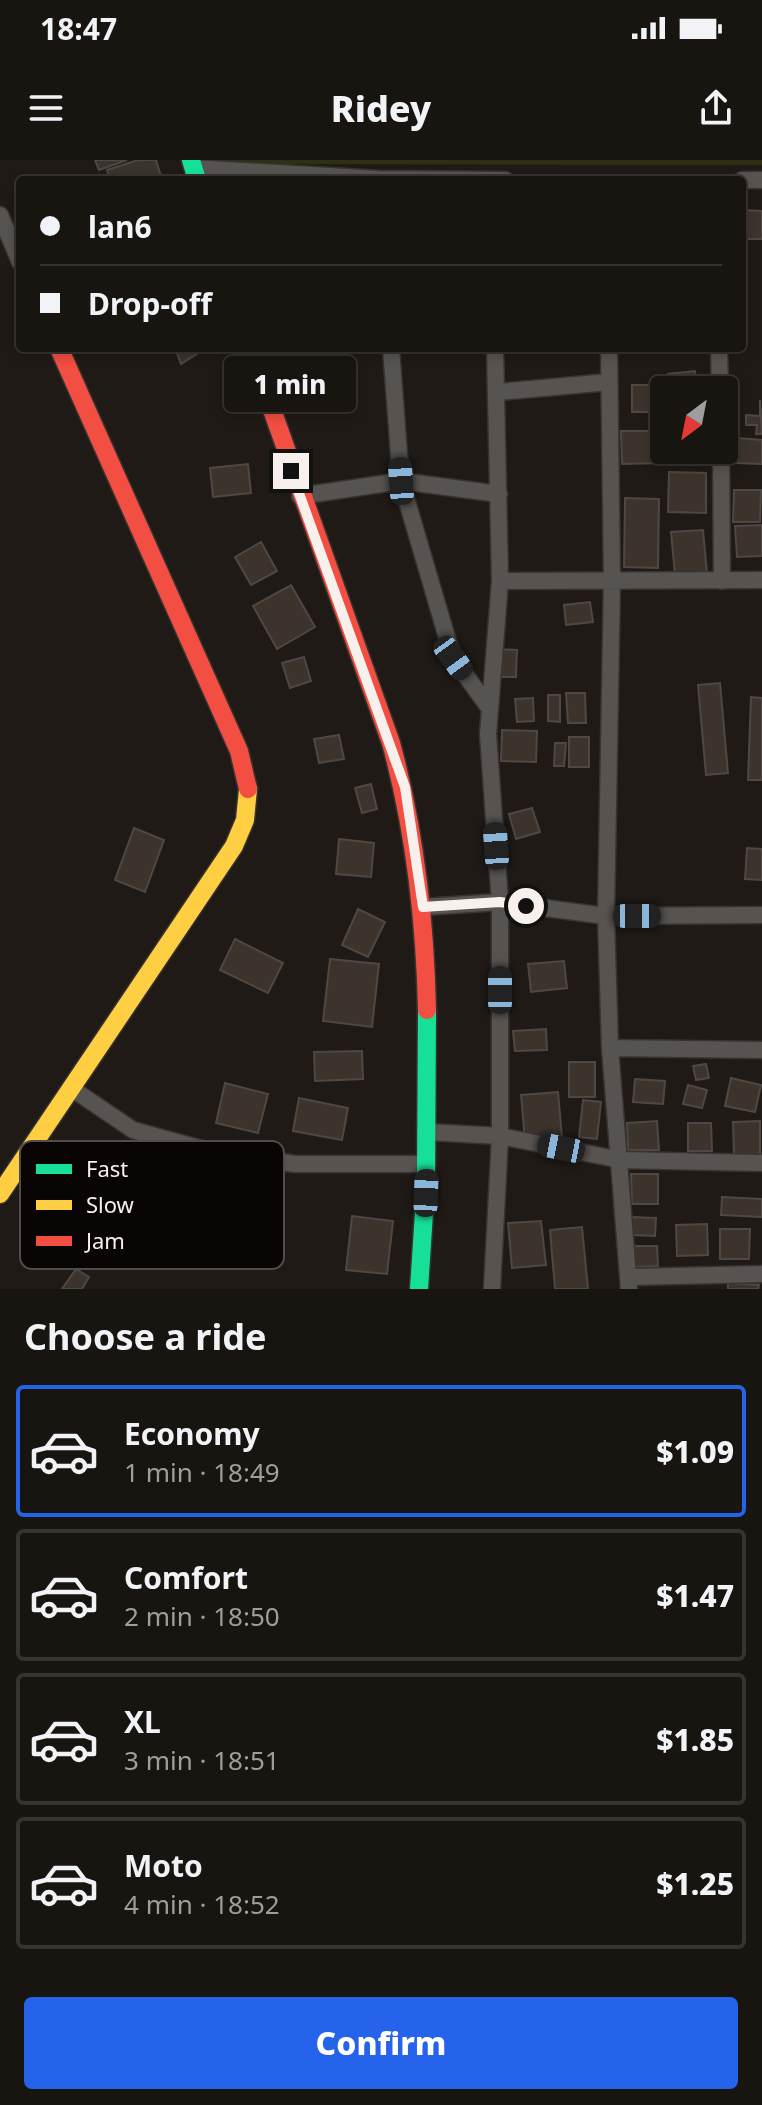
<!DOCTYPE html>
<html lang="en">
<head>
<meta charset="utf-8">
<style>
  body { margin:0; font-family:"Noto Sans",sans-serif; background:#211d19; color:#f1f3f6; height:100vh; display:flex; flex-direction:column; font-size:30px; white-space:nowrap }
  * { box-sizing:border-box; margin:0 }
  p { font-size:26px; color:#9f9e9f }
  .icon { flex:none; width:44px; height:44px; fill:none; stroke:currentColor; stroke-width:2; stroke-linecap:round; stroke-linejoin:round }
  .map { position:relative; height:1129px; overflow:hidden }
  .sheet { display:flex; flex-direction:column; background:#181410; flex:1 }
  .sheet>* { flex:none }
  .banner { position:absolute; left:16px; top:16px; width:730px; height:176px; border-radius:8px; box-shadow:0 4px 12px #0003,0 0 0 2px #363330; display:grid; align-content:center; height:176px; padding:0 24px; background:#181410 }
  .needle { width:52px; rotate:212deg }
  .tools { position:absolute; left:650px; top:216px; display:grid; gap:16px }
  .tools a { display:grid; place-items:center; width:88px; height:88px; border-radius:8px; background:#181410; box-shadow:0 4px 12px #0003,0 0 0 2px #363330; font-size:40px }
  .end { position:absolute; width:36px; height:36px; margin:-18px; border:10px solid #f8f0ec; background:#111; box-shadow:0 0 0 4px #111 }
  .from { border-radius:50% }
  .bubble { position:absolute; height:56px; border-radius:8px; background:#181410; box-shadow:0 4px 12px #0003,0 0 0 2px #363330; font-size:26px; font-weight:800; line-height:56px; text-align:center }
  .car { position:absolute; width:24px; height:48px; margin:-24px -12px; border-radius:10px; box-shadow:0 0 6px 2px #0007; background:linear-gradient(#222 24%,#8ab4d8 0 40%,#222 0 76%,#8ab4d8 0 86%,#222 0) }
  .banner b { display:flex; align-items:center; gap:28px; height:76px; font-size:30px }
  .banner b+b { border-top:2px solid #363330 }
  .banner i { width:20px; height:20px; background:#f1f3f6 }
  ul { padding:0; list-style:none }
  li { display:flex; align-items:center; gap:24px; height:132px; margin:0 16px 12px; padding:0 8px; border:4px solid #363330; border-radius:8px }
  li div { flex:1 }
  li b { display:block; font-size:30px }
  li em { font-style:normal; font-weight:800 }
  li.current { border-color:#2563eb }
  li>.icon { width:72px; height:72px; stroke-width:1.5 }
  h2 { padding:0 24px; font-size:36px; line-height:96px }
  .action { display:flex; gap:16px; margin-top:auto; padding:16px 24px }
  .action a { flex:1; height:92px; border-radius:8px; background:#2563eb; color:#fff; font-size:32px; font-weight:800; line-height:92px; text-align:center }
  .status { display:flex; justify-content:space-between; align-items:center; height:56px; padding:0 40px; background:#181410; direction:ltr }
  .status svg { height:22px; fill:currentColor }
  header { display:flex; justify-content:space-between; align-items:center; height:104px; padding:0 24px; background:#181410; font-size:36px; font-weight:800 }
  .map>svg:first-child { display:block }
  .grass { fill:url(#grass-tufts) }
  .building { fill:#3d332d; stroke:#4d4845; stroke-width:2 }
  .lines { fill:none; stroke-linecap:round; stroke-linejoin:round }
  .street-casing { stroke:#383331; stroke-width:19 }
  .fast-casing { stroke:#383331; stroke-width:21 }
  .slow-casing { stroke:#383331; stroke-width:21 }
  .jam-casing { stroke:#383331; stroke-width:21 }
  .street { stroke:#575350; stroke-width:16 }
  .fast { stroke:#16e098; stroke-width:18 }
  .slow { stroke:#ffcf43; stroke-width:18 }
  .jam { stroke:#f24e42; stroke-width:18 }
  .route { stroke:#f8f0ec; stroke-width:10 }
  .key { fill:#090504; stroke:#514c4a; stroke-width:2 }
  .key-label { font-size:22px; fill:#f8f0ec }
</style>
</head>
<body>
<div class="status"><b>18:47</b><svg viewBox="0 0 49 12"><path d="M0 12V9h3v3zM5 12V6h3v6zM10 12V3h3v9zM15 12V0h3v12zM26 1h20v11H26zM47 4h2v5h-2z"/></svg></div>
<header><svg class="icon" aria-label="menu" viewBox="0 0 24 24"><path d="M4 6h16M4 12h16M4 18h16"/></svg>Ridey<svg class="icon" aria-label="share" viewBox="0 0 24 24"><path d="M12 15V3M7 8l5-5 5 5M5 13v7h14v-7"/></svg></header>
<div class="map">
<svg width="762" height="1129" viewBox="0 0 762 1129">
  <defs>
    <pattern id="grass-tufts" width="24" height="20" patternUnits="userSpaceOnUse" patternTransform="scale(2)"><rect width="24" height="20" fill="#2e3013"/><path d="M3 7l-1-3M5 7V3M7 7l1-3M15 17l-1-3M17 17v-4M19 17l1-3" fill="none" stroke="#43442a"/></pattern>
  </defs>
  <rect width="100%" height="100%" fill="#201a16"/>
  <path class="grass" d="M208 0H762V5L209 4Z"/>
  <path class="building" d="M95 0H127L99 10Z
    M138 0H156L162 20H110L107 10Z
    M742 50 762 51V79H742Z
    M175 188H202L203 190 181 204Z
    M695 211 697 230H669L668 214Z
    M632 225H649V252H632Z
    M760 240 762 274H756L757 265H746V255L760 256Z
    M621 271H663L664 303 622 304Z
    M737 278 762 280V304L736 303Z
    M248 304 251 333 213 337 210 308Z
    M669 312 706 313V353L668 352Z
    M734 330H761L760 362H733Z
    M625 338 659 339 658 408 624 407Z
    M762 365V396L737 397 735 366Z
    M703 370 707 413 675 415 671 372Z
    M261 382 277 411 251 425 235 397Z
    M291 425 315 467 277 489 253 446Z
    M590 442 593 462 566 465 564 445Z
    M496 489 517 490 516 517H496Z
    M304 497 311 521 290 528 282 503Z
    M720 523 728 613 706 615 698 525Z
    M566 533H585L586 563H568Z
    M548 535H560V562L548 561Z
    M751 537 762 538V620H748Z
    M533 538 534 561 517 562 515 539Z
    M502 570 537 571 536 602 501 601Z
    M339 575 344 599 319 603 314 579Z
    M569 577H589V607H569Z
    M555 583H566L564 606H554Z
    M371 624 377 649 362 653 355 628Z
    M532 648 540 672 516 679 509 654Z
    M134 668 164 680 145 732 115 720Z
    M339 679 374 683 371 717 336 714Z
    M747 688 762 689V720L745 719Z
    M358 749 385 762 368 797 342 785Z
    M235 779 283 803 268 833 220 810Z
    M330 799 379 804 372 867 323 861Z
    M564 801 567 828 531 832 528 804Z
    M546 869 547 890 515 891 513 871Z
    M362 891 363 919 315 921 314 892Z
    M569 902H595V937H569Z
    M706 904 709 918 696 920 693 906Z
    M731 918 761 925 755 952 725 946Z
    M635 919 665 921 663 944 633 942Z
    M225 923 268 934 258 973 216 963Z
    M688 925 707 930 702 948 683 944Z
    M558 932 562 978 525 981 521 935Z
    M299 938 348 948 342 980 293 971Z
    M583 940 601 942 597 979 579 977Z
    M657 961 659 990H628L627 963Z
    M760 961V995H734L733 962Z
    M688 963H711L712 991H688Z
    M631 1014H658V1044H632Z
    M722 1037 762 1039V1057L721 1055Z
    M352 1056 393 1061 387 1114 346 1110Z
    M631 1057 656 1058 655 1076 630 1075Z
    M541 1061 546 1105 512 1108 508 1063Z
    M707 1064 708 1095 677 1096 676 1065Z
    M582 1067 588 1129H555L550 1070Z
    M720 1069H750L749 1099H720Z
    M634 1086H657L658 1106 635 1107Z
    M76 1109 89 1117 82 1129H62Z
    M728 1123 759 1125 758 1129H728Z"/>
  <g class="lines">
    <defs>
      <path id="street" d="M193 8 379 19 505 20
        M742 20H762
        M0 55 20 102
        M391 188 401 321 453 498 490 549
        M609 188 612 421 606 756 610 888 762 890
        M719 188 720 230
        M498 232 609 222
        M721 290 722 421
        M300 336 401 321 499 334
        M500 421 762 420
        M423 747 500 742 606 756 762 755
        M610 888 629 1129
        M71 928 133 970 209 991 295 1004H427
        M428 972 500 976 621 1000 762 1003
        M630 1117 762 1114
        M492 1129 500 976V742L488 574 500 421 495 188"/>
      <path id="fast" d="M191 0 197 20
        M419 1129 426 1022 427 850"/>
      <path id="slow" d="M0 1034 234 686 245 660 248 629"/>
      <path id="jam" d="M59 188 239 591 248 629
        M250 188 391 583C415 671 425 759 427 850"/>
    </defs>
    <use href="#street" class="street-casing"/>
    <use href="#fast" class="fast-casing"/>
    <use href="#slow" class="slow-casing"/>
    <use href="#jam" class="jam-casing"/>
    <use href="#street" class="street"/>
    <use href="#fast" class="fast"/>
    <use href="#slow" class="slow"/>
    <use href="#jam" class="jam"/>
  </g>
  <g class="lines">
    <path class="route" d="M291 311 405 627 423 747 500 742 526 746"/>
  </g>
  <rect x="20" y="981" width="264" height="128" rx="12" class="key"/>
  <rect x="36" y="1004" width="36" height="10" fill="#16e098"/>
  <rect x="36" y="1040" width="36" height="10" fill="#ffcf43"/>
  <rect x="36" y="1076" width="36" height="10" fill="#f24e42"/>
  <g class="key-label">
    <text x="86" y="1017">Fast</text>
    <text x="86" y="1053">Slow</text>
    <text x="86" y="1089">Jam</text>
  </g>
</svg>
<div class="tools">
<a><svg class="needle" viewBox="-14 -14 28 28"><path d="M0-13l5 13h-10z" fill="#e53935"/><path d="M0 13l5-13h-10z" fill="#9f9e9f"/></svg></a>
</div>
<i class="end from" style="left:526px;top:746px"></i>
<i class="end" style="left:291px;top:311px"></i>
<div class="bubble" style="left:224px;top:196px;width:132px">1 min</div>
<i class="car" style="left:401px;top:321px;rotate:356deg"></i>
<i class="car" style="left:453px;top:498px;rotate:144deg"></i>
<i class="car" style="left:496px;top:686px;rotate:356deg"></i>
<i class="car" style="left:637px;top:756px;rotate:90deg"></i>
<i class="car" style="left:500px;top:830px;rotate:0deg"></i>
<i class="car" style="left:561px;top:988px;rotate:281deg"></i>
<i class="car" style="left:426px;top:1033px;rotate:2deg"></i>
<div class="banner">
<b><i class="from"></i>lan6</b>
<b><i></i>Drop-off</b>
</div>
</div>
<section class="sheet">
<h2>Choose a ride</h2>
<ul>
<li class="current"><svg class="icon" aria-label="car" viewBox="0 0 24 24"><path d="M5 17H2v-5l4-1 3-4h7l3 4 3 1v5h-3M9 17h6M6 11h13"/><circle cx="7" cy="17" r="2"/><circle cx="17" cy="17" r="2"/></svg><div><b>Economy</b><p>1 min · 18:49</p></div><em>$1.09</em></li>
<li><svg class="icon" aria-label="car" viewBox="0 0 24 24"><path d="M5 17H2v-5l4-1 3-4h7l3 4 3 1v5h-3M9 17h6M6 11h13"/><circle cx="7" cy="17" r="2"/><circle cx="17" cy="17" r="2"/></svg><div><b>Comfort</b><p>2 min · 18:50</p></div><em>$1.47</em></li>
<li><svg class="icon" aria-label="car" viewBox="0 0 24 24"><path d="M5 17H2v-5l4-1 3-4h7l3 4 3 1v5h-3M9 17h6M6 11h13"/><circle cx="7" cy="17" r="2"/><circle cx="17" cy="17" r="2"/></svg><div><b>XL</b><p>3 min · 18:51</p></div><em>$1.85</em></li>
<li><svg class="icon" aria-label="car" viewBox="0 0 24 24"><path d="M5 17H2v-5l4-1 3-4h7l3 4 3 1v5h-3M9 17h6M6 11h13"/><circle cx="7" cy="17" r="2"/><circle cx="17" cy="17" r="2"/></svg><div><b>Moto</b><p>4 min · 18:52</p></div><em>$1.25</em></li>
</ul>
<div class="action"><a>Confirm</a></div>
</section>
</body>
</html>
